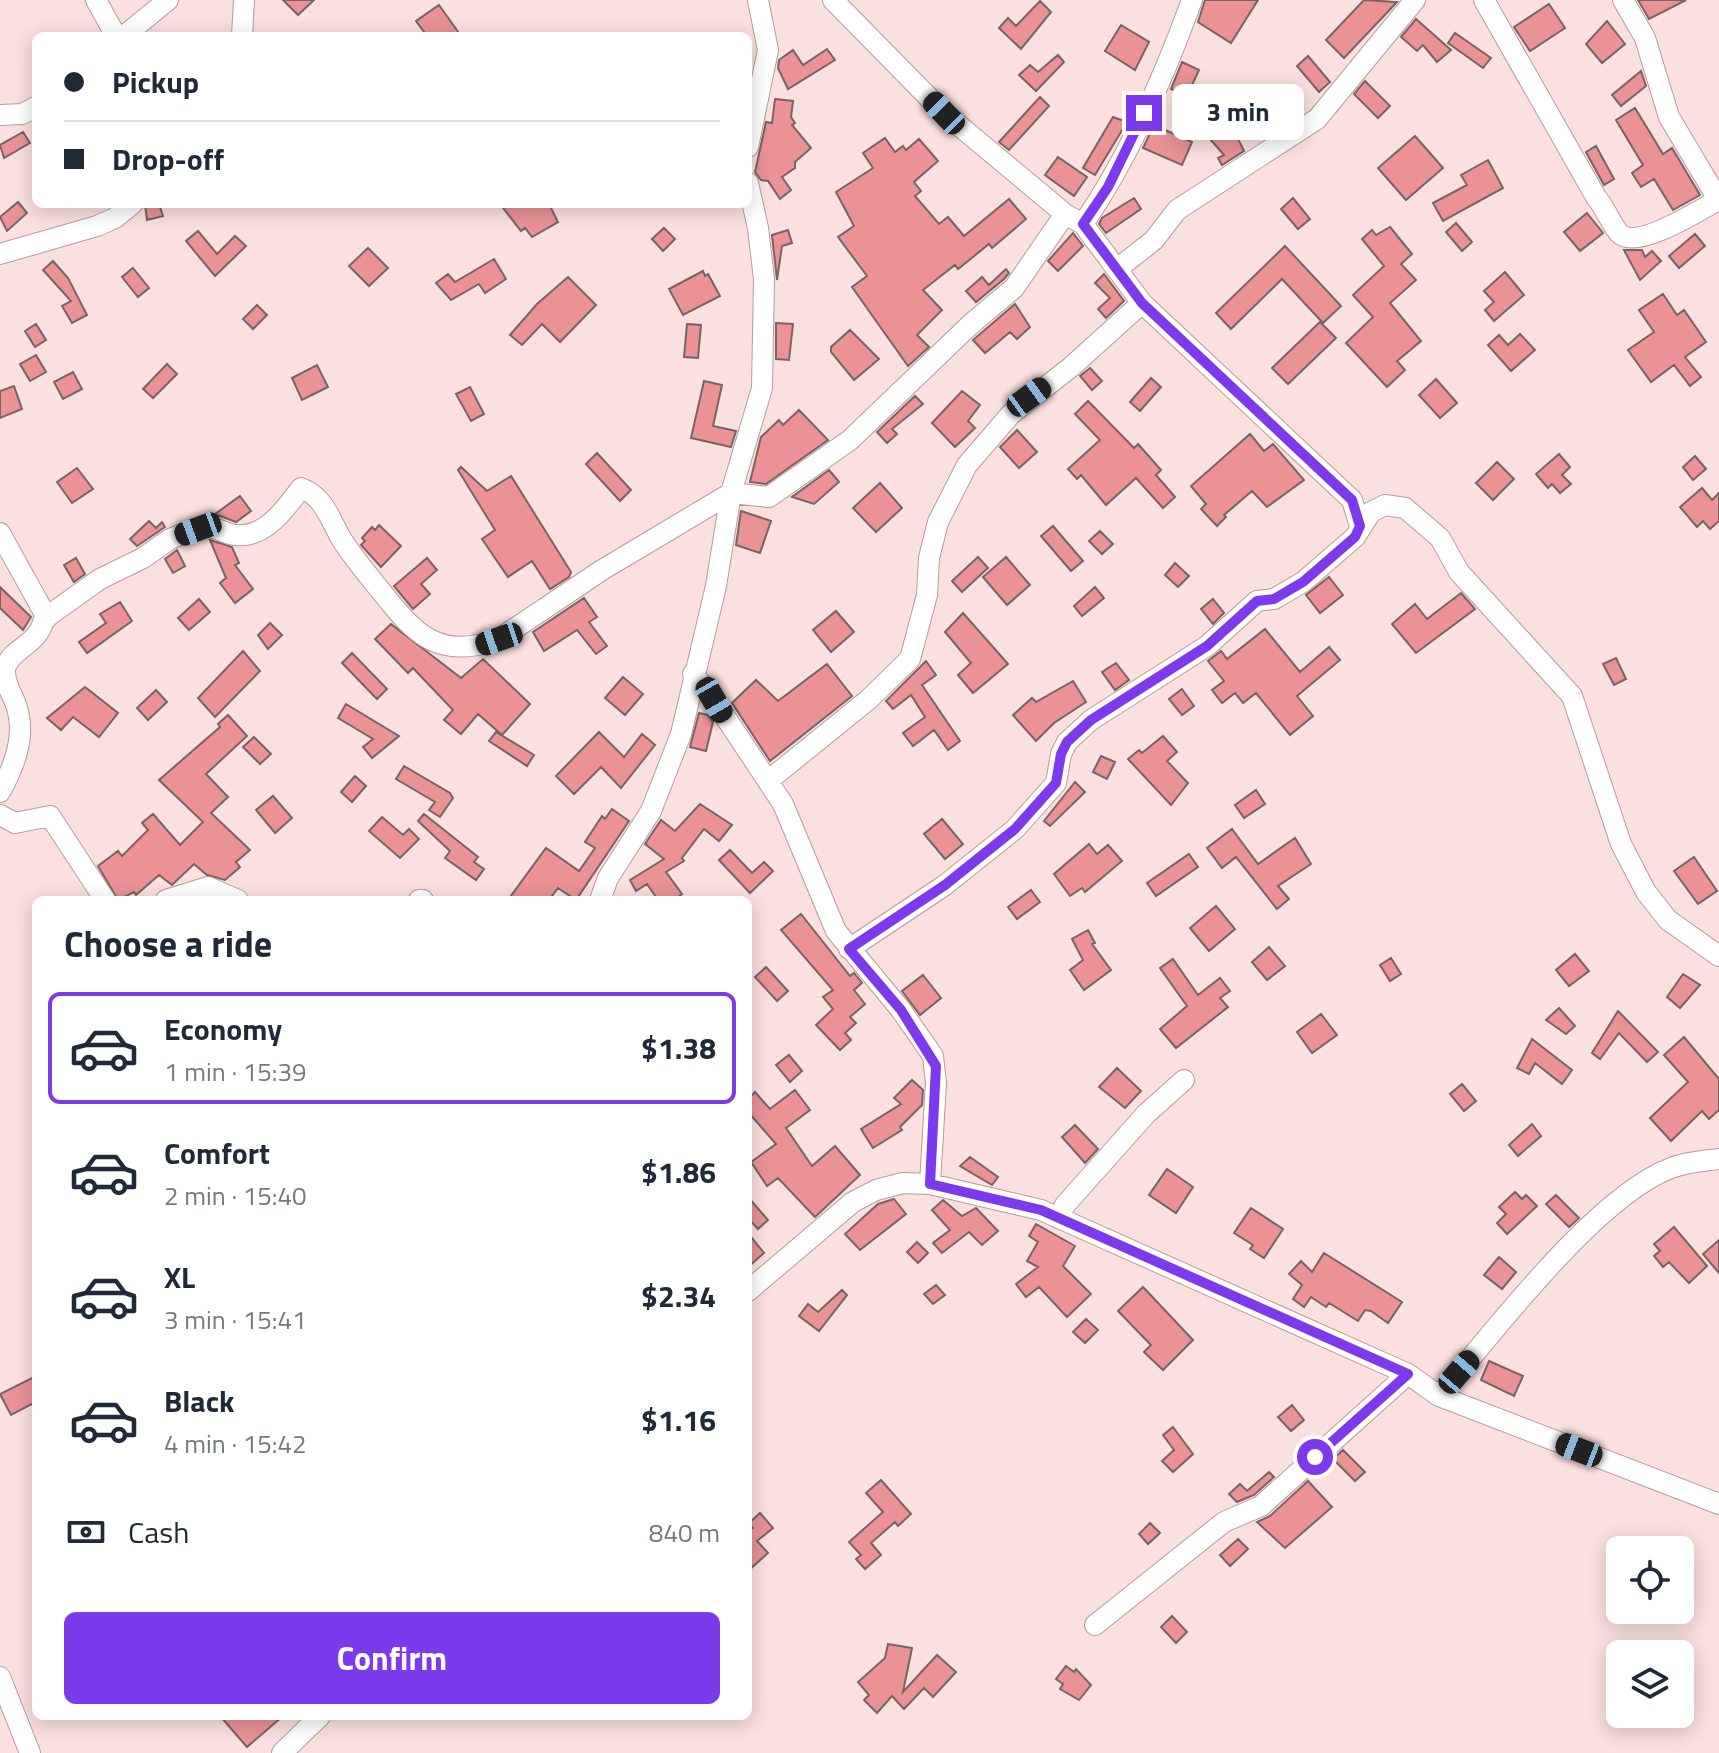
<!DOCTYPE html>
<html lang="en">
<head>
<meta charset="utf-8">
<style>
  body { margin:0; font-family:"Titillium Web",sans-serif; background:#f2f2f3; color:#1f2937; height:100vh; display:flex; flex-direction:column; font-size:30px; white-space:nowrap }
  * { box-sizing:border-box; margin:0 }
  p { font-size:26px; color:#747a83 }
  .icon { flex:none; width:44px; height:44px; fill:none; stroke:currentColor; stroke-width:2; stroke-linecap:round; stroke-linejoin:round }
  .map { position:relative; flex:1; overflow:hidden }
  .sheet { position:absolute; left:32px; top:896px; width:720px; height:824px; display:flex; flex-direction:column; background:#fff; border-radius:12px; box-shadow:0 4px 20px #0003 }
  .sheet>* { flex:none }
  .guide { position:absolute; left:32px; top:32px; width:720px; height:176px; border-radius:12px; box-shadow:0 4px 20px #0003; display:grid; align-content:center; height:176px; padding:0 32px; background:#fff }
  .fabs { position:absolute; left:1606px; top:1536px; display:grid; gap:16px }
  .fabs a { display:grid; place-items:center; width:88px; height:88px; border-radius:12px; background:#fff; box-shadow:0 4px 20px #0003; font-size:40px }
  .end { position:absolute; width:36px; height:36px; margin:-18px; border:10px solid #7c3aed; background:#fff; box-shadow:0 0 0 4px #fff }
  .from { border-radius:50% }
  .bubble { position:absolute; height:56px; border-radius:12px; background:#fff; box-shadow:0 4px 20px #0003; font-size:26px; font-weight:700; line-height:56px; text-align:center }
  .car { position:absolute; width:24px; height:48px; margin:-24px -12px; border-radius:10px; box-shadow:0 0 6px 2px #0007; background:linear-gradient(#222 24%,#8ab4d8 0 40%,#222 0 76%,#8ab4d8 0 86%,#222 0) }
  .guide b { display:flex; align-items:center; gap:28px; height:76px; font-size:30px }
  .guide b+b { border-top:2px solid #e0e1e3 }
  .guide i { width:20px; height:20px; background:#1f2937 }
  ul { padding:0; list-style:none }
  li { display:flex; align-items:center; gap:24px; height:112px; margin:0 16px 12px; padding:0 16px; border:4px solid transparent; border-radius:12px }
  li div { flex:1 }
  li b { display:block; font-size:30px }
  li em { font-style:normal; font-weight:700 }
  li.on { border-color:#7c3aed }
  li>.icon { width:72px; height:72px; stroke-width:1.5 }
  h2 { padding:0 32px; font-size:36px; line-height:96px }
  .pay { display:flex; align-items:center; gap:20px; height:88px; padding:0 32px; font-size:30px }
  .pay p { margin-inline-start:auto }
  .button { display:flex; gap:16px; margin-top:auto; padding:16px 32px }
  .button a { flex:1; height:92px; border-radius:12px; background:#7c3aed; color:#fff; font-size:32px; font-weight:700; line-height:92px; text-align:center }
  .map>svg:first-child { display:block }
  .building { fill:#ea9295; stroke:#796363; stroke-width:2 }
  .lines { fill:none; stroke-linecap:round; stroke-linejoin:round }
  .street-casing { stroke:#b59c9c; stroke-width:22 }
  .street { stroke:#fff; stroke-width:20 }
  .route { stroke:#7c3aed; stroke-width:10 }
</style>
</head>
<body>
<div class="map">
<svg width="1719" height="1753" viewBox="0 0 1719 1753">
  <rect width="100%" height="100%" fill="#fae0df"/>
  <path class="building" d="M283 0H314L298 15Z
    M1205 0H1258L1231 43 1198 22Z
    M1364 0 1397 2 1344 58 1326 40Z
    M1638 0H1686L1649 19Z
    M1040 1 1051 12 1021 49 999 28 1008 18 1016 26Z
    M1549 4 1565 28 1530 51 1514 27Z
    M439 5 461 36H427L416 21Z
    M1416 19 1451 50 1437 62 1423 45 1417 51 1401 37Z
    M1607 21 1625 44 1602 63 1586 44Z
    M1121 25 1149 42 1135 70 1105 51Z
    M1455 33 1491 58 1483 68 1448 43Z
    M827 49 835 60 788 89 778 68 779 60 793 50 803 65Z
    M1058 55 1064 62 1036 91 1019 75 1030 65 1038 72Z
    M1308 56 1330 82 1319 92 1297 66Z
    M1182 62 1199 70 1187 96 1171 89Z
    M1641 71 1646 86 1621 106 1612 95Z
    M1365 81 1390 106 1378 118 1354 94Z
    M1040 97 1049 106 1009 150 999 142Z
    M775 99 793 101 791 117 795 123 792 125 811 148 795 162V168L782 177 791 190 780 199 768 181 761 180 755 172 766 122 772 123Z
    M1635 108 1663 154 1672 148 1700 195 1673 210 1654 179 1641 187 1632 173 1643 165 1616 120Z
    M1225 112 1242 133 1237 137 1244 151 1222 165 1218 158 1224 155 1203 131Z
    M1113 117 1127 122 1095 175 1083 168Z
    M1154 125 1192 142 1182 165 1143 148Z
    M23 132 30 143 4 158 0 145Z
    M1415 136 1443 168 1406 200 1378 168Z
    M885 138 895 152 903 146 906 150 919 139 938 161 914 182 921 191 915 196 939 224 948 217 964 236 1009 199 1026 219 992 248 989 244 958 269 955 265 923 290 942 310 917 335 929 347 908 366 852 287 867 276 838 237 854 226 836 192 873 168 863 153Z
    M1596 146 1614 179 1604 185 1586 152Z
    M1058 157 1087 177 1074 196 1045 175Z
    M1488 160 1503 188 1443 221 1433 203 1467 185 1461 175Z
    M1134 198 1141 209 1106 233 1099 224 1102 218Z
    M1293 198 1310 219 1298 229 1281 209Z
    M18 202 27 213 7 231 0 217Z
    M145 204H159L163 216 147 220Z
    M500 204H549L558 222 532 237 525 228 521 231Z
    M1587 213 1603 233 1580 251 1564 232Z
    M1456 223 1472 242 1462 251 1446 232Z
    M1390 227 1412 254 1401 264 1416 280 1390 303 1421 341 1397 361 1405 370 1387 387 1346 343 1373 317 1353 295 1384 266 1362 239 1372 230 1376 235Z
    M664 228 675 239 663 251 652 239Z
    M788 230 792 243 782 246 777 280 772 235Z
    M198 231 217 254 235 236 246 246 215 276 186 241Z
    M1073 233 1083 246 1058 271 1048 261Z
    M1695 234 1705 246 1679 268 1669 256Z
    M1285 246 1341 306 1323 323 1282 279 1231 329 1216 313Z
    M368 248 388 268 369 286 349 266Z
    M1624 250H1642L1645 257 1652 251 1661 261 1640 280Z
    M494 259 506 279 485 293 479 284 451 300 436 283 448 274 455 282Z
    M53 261 68 278 87 315 72 323 62 306 71 301 43 270Z
    M133 268 149 288 138 297 122 277Z
    M1006 269 1009 273 1004 279 976 302 966 291 982 277 989 285Z
    M703 271 705 276 708 274 720 296 683 315 669 289Z
    M1505 272 1524 295 1494 321 1485 310 1494 302 1484 291Z
    M1104 274 1124 301 1106 318 1098 309 1110 298 1095 283Z
    M568 277 596 305 560 342 542 324 522 345 510 335 537 304Z
    M1663 294 1677 315 1684 310 1706 342 1685 357 1701 377 1690 386 1674 365 1651 382 1628 350 1654 332 1639 310Z
    M1015 304 1030 327 1017 339 1010 332 985 353 973 340Z
    M257 305 267 315 253 329 243 319Z
    M1320 322 1336 338 1288 384 1272 368Z
    M776 323 793 324 789 360 776 359Z
    M36 324 46 340 35 347 25 331Z
    M687 324 701 325 698 358 684 357Z
    M850 330 879 359 854 380 831 352V347Z
    M1520 334 1535 350 1511 371 1488 345 1499 335 1508 345Z
    M36 355 46 372 30 381 20 364Z
    M167 364 177 374 153 398 143 389Z
    M317 365 328 387 302 400 292 378Z
    M1090 368 1102 381 1092 390 1080 376Z
    M73 372 82 389 63 399 54 382Z
    M1151 378 1161 387 1140 411 1130 402Z
    M1436 379 1457 403 1440 418 1419 395Z
    M704 381 722 385 713 426 736 431 731 447 691 438Z
    M14 386 22 409 0 418V391Z
    M470 387 484 414 471 421 456 394Z
    M962 391 980 405 968 421 975 428 955 447 932 423Z
    M915 396 923 404 892 429 897 434 887 443 877 432Z
    M1088 401 1134 448 1138 444 1161 470 1156 475 1175 497 1163 508 1136 478 1106 505 1081 475 1077 479 1068 469 1100 440 1075 414Z
    M799 410 828 440 766 484 750 482 761 437 779 420 783 425Z
    M1017 430 1037 452 1019 468 1000 447Z
    M1250 434 1264 451 1273 444 1304 480 1267 507 1252 491 1224 515 1226 517 1217 526 1201 509 1206 504 1191 486Z
    M597 453 631 490 620 501 586 464Z
    M1559 454 1570 467 1562 475 1571 484 1560 493 1552 484 1548 488 1536 474Z
    M1695 456 1706 469 1693 480 1683 467Z
    M1497 462 1514 479 1493 500 1476 483Z
    M461 467 487 491 511 476 571 572 569 577 550 589 532 561 508 577 482 539 495 530 458 470Z
    M77 468 93 489 72 503 57 482Z
    M829 470 839 482 814 504 792 497Z
    M880 483 902 508 876 532 853 508Z
    M1702 488 1712 500 1719 493V521L1710 529 1703 521 1697 527 1680 507Z
    M240 496 251 511 236 522 215 514Z
    M741 511 771 521 760 553 736 545Z
    M149 521 156 528 162 522 165 527 137 546 130 539Z
    M379 525 401 546 381 567 361 545 365 541 362 538 372 527 375 530Z
    M1053 526 1083 561 1071 571 1041 536Z
    M1100 531 1113 544 1102 554 1089 541Z
    M210 540 232 547 239 563 235 565 253 589 235 603 220 583 226 578Z
    M177 550 185 566 173 573 165 559Z
    M978 557 988 568 962 592 952 581Z
    M1006 557 1030 585 1007 605 983 577Z
    M76 558 85 574 74 582 64 565Z
    M427 558 437 570 421 584 430 594 413 609 394 586Z
    M1175 563 1189 576 1178 587 1165 575Z
    M1329 577 1343 595 1320 613 1306 595Z
    M0 587 31 617 23 630 0 608Z
    M1095 587 1104 598 1082 616 1074 606Z
    M1461 593 1475 609 1416 653 1392 624 1415 604 1427 619Z
    M584 598 597 617 589 622 607 646 596 654 577 630 544 651 533 632Z
    M199 599 210 612 189 630 178 618Z
    M1213 599 1224 613 1213 624 1201 609Z
    M120 602 132 621 87 653 79 642 106 623 100 614Z
    M836 611 854 632 831 652 813 630Z
    M963 613 1008 664 973 693 958 675 971 663 945 632Z
    M270 623 282 635 268 649 258 635Z
    M391 624 461 678 483 659 530 704 502 735 478 714 461 734 444 720 453 710 413 668 408 673 375 639Z
    M1265 629 1300 672 1329 647 1340 660 1297 696 1313 716 1290 735 1256 693 1243 703 1235 693 1222 703 1212 690 1224 681 1208 661 1221 651 1227 659Z
    M243 651 260 671 215 717 198 698Z
    M352 653 387 689 377 699 342 663Z
    M1616 658 1626 679 1614 685 1603 664Z
    M926 661 936 675 922 685 960 741 948 750 934 730 913 746 903 733 925 717 911 695 893 709 886 701Z
    M1116 663 1129 680 1115 690 1102 672Z
    M827 664 852 696 770 761 732 703 756 680 778 701Z
    M623 677 643 694 625 715 605 698Z
    M1073 681 1086 702 1054 723 1036 741 1013 715 1032 698 1036 702Z
    M85 687 118 713 99 737 73 717 61 730 47 718Z
    M1182 689 1194 706 1182 715 1169 699Z
    M156 690 167 702 148 720 137 708Z
    M346 704 399 736 372 758 363 747 373 739 338 718Z
    M699 713 708 715 713 722 706 751 690 747Z
    M228 715 247 736 206 774 228 797 211 813 250 850 236 862 240 867 225 880 207 875 194 864 172 885 159 875 136 895 134 892 118 900 98 866 118 851 122 856 148 830 142 823 153 814 180 845 203 822 159 780 220 727 218 724Z
    M496 732 534 755 527 766 489 741Z
    M599 732 624 757 642 734 655 745 621 788 601 767 574 794 556 776Z
    M1163 736 1177 752 1167 761 1188 783 1171 805 1128 759 1139 750 1142 753Z
    M254 737 271 754 260 764 243 747Z
    M1101 756 1115 762 1107 779 1093 772Z
    M404 766 450 793 453 798 440 817 429 810 435 802 396 779Z
    M355 776 366 786 352 802 341 792Z
    M1075 782 1085 792 1050 826 1044 821Z
    M1256 790 1265 804 1244 818 1235 805Z
    M273 796 292 818 275 833 256 810Z
    M700 804 732 825 719 841 704 829 682 858 684 861 666 872 682 894 674 900H658L647 884 636 891 630 880 664 859 645 844 661 820 675 831Z
    M612 809 629 821 576 900 558 888 549 900H508L546 848 579 871 595 848 585 842 602 816 605 819Z
    M424 814 478 857 474 862 484 869 476 880 445 858 450 851 418 821Z
    M382 817 403 835 409 829 419 839 400 858 369 831Z
    M942 819 963 844 945 859 924 834Z
    M1232 829 1258 864 1295 838 1311 864 1278 886 1289 899 1277 909 1236 857 1222 868 1207 848Z
    M1089 844 1097 854 1108 845 1122 861 1085 892 1082 888 1070 896 1054 874Z
    M730 850 752 873 764 862 773 871 750 893 719 860Z
    M1189 854 1198 867 1156 896 1147 883Z
    M1694 857 1717 891 1698 904 1674 871Z
    M1031 890 1040 902 1017 919 1008 907Z
    M1216 906 1235 929 1209 951 1190 928Z
    M801 914 850 976 854 973 862 983 854 990 865 1004 850 1017 856 1023 845 1033 851 1040 840 1050 816 1025 833 1009 823 997 833 990 781 930Z
    M1088 930 1095 943 1092 944 1111 970 1084 990 1070 970 1083 960 1072 939Z
    M1269 947 1285 966 1267 980 1252 962Z
    M1575 954 1589 971 1569 986 1556 970Z
    M1391 958 1401 974 1390 981 1380 965Z
    M1173 959 1198 995 1220 978 1230 991 1220 998 1228 1007 1176 1048 1160 1029 1187 1006 1160 968Z
    M766 967 788 991 777 1001 755 977Z
    M1683 974 1700 985 1680 1008 1667 997Z
    M923 975 941 998 920 1015 902 991Z
    M1559 1008 1575 1026 1566 1034 1546 1020Z
    M1618 1011 1658 1052 1647 1062 1619 1033 1600 1059 1592 1053Z
    M1321 1014 1337 1035 1312 1053 1297 1032Z
    M1684 1037 1719 1079V1110L1709 1119 1702 1111 1671 1141 1650 1118 1688 1082 1664 1055Z
    M1532 1039 1572 1070 1562 1084 1535 1063 1529 1074 1517 1068Z
    M789 1055 802 1071 790 1082 776 1065Z
    M1117 1068 1141 1091 1125 1108 1099 1087Z
    M912 1080 923 1090 922 1105 900 1127 902 1130 873 1148 861 1129 901 1104 894 1098Z
    M1462 1084 1476 1101 1464 1111 1450 1094Z
    M795 1090 810 1110 786 1128 812 1166 835 1146 860 1175 815 1217 778 1178 767 1186 751 1162 776 1144 748 1112V1099L755 1092 770 1109Z
    M1532 1124 1541 1136 1518 1156 1509 1145Z
    M1075 1125 1098 1149 1085 1163 1062 1137Z
    M970 1157 998 1177 992 1185 960 1166Z
    M1167 1169 1193 1187 1176 1213 1149 1195Z
    M1515 1192 1522 1199 1526 1195 1537 1206 1507 1234 1497 1223 1506 1214 1499 1207Z
    M1556 1195 1579 1218 1569 1227 1546 1204Z
    M748 1197 768 1220 758 1229 748 1218Z
    M894 1199 906 1214 860 1250 845 1234 878 1204Z
    M943 1200 962 1216 976 1208 998 1231 982 1245 969 1232 942 1253 933 1243 950 1230 932 1210Z
    M1251 1208 1283 1229 1264 1258 1250 1249 1253 1245 1234 1233Z
    M1036 1224 1075 1246 1063 1266 1091 1294 1067 1317 1039 1287 1026 1297 1016 1284 1038 1267 1027 1261 1038 1242 1029 1236Z
    M1674 1227 1707 1266 1689 1283 1669 1262 1663 1267 1654 1256 1660 1251 1654 1244Z
    M748 1233 764 1253 748 1267Z
    M1719 1240V1273L1703 1254Z
    M917 1242 928 1253 918 1263 907 1252Z
    M1324 1253 1402 1302 1388 1323 1371 1311 1365 1310 1358 1321 1329 1303 1326 1307 1311 1297 1304 1307 1293 1299 1302 1285 1289 1274 1301 1261 1312 1272Z
    M1499 1257 1516 1272 1502 1289 1484 1275Z
    M936 1285 945 1295 933 1304 924 1294Z
    M1143 1287 1193 1340 1163 1370 1144 1352 1151 1345 1118 1311Z
    M842 1290 847 1295 819 1331 799 1316 808 1304 818 1312Z
    M1086 1319 1098 1330 1085 1343 1073 1332Z
    M1489 1361 1523 1376 1514 1396 1481 1380Z
    M36 1376V1402L11 1415 0 1394Z
    M1292 1405 1304 1420 1291 1431 1278 1417Z
    M1173 1427 1193 1454 1173 1472 1162 1461 1174 1450 1163 1435Z
    M1343 1450 1365 1472 1355 1481 1333 1459Z
    M1269 1472 1274 1477 1254 1495 1237 1502 1229 1494 1240 1484 1247 1491Z
    M881 1480 911 1514 898 1526 895 1522 871 1543 881 1555 865 1569 856 1559 861 1555 849 1542 883 1512 866 1493Z
    M1308 1481 1332 1507 1285 1548 1257 1522 1270 1516Z
    M760 1513 773 1528 757 1541 768 1553 748 1571V1531L753 1528 749 1523Z
    M1150 1523 1160 1533 1148 1544 1139 1534Z
    M1238 1539 1248 1549 1230 1566 1220 1555Z
    M1172 1616 1187 1632 1176 1643 1161 1627Z
    M888 1644 912 1648 903 1692 937 1655 956 1672 933 1697 924 1688 904 1709 892 1696 877 1713 864 1700 869 1695 858 1682 885 1658Z
    M1066 1666 1074 1672 1076 1669 1091 1685 1079 1700 1060 1689 1063 1684 1056 1679Z
    M220 1716H283L247 1747Z"/>
  <g class="lines">
    <defs>
      <path id="street" d="M96 0 116 36
        M833 0 944 113 1065 214 1083 224 1142 303 1352 500 1360 526
        M1484 0 1596 197C1605 207 1613 228 1620 234 1637 249 1695 213 1713 203L1715 194 1669 117 1645 38 1623 0
        M124 36 168 0
        M242 36 244 0
        M0 115 22 114 36 107
        M748 147 768 50 758 0
        M1083 224C1130 156 1164 77 1192 0
        M0 254 97 226 115 218 132 204
        M1117 269 1154 240 1177 210 1317 119 1415 0
        M0 533 47 618
        M693 674 714 700 783 804 836 931 901 1010 933 1056 936 1083 930 1184
        M769 780 868 700 910 659 927 595 929 558 938 522 967 465 1011 414 1071 367 1142 303
        M0 792C14 767 26 737 17 708 14 696 1 679 6 666 14 646 38 646 44 619L100 579 143 558 170 539 205 525C214 527 221 531 230 534 262 542 284 511 301 488 325 497 330 520 342 540 353 557 367 574 380 590 415 634 438 661 499 639L602 570 731 493 769 497 850 440 971 324 1014 288 1065 214
        M0 815 15 823 50 816 105 900
        M166 900 208 887 238 900
        M419 900H423
        M600 900 608 878 651 811 681 734 716 586 731 493 762 388 764 279 758 228 748 183
        M849 949 945 885 1015 829 1056 783 1061 754 1067 742 1091 720 1207 646 1257 601 1274 599 1303 582 1355 537 1371 512 1385 505 1405 508 1440 538 1459 572 1572 696 1621 844 1646 892 1668 920 1719 956
        M1058 1218 1065 1205 1146 1114 1184 1080
        M748 1291 853 1202 876 1190 903 1183 930 1184 1041 1210 1408 1374 1439 1396 1719 1504
        M1439 1396C1494 1332 1595 1197 1671 1168 1686 1162 1703 1161 1719 1159
        M1095 1625 1224 1522 1261 1506 1408 1374
        M0 1677 30 1753
        M282 1753 320 1716"/>
    </defs>
    <use href="#street" class="street-casing"/>
    <use href="#street" class="street"/>
  </g>
  <g class="lines">
    <path class="route" d="M1144 113 1108 187 1083 224 1142 303 1352 500 1360 526 1355 537 1303 582 1274 599 1257 601 1207 646 1091 720 1067 742 1061 754 1056 783 1015 829 945 885 849 949 901 1010 936 1066 930 1184 1041 1210 1408 1374 1315 1457"/>
  </g>
</svg>
<div class="fabs">
<a><svg class="icon" aria-label="locate" viewBox="0 0 24 24"><circle cx="12" cy="12" r="6"/><path d="M12 2v4M12 18v4M2 12h4M18 12h4"/></svg></a>
<a><svg class="icon" aria-label="layers" viewBox="0 0 24 24"><path d="M12 4l9 5-9 5-9-5zM3 14l9 5 9-5"/></svg></a>
</div>
<i class="end from" style="left:1315px;top:1457px"></i>
<i class="end" style="left:1144px;top:113px"></i>
<div class="bubble" style="left:1172px;top:84px;width:132px">3 min</div>
<i class="car" style="left:944px;top:113px;rotate:316deg"></i>
<i class="car" style="left:1029px;top:397px;rotate:54deg"></i>
<i class="car" style="left:198px;top:529px;rotate:250deg"></i>
<i class="car" style="left:499px;top:639px;rotate:251deg"></i>
<i class="car" style="left:714px;top:700px;rotate:150deg"></i>
<i class="car" style="left:1459px;top:1372px;rotate:41deg"></i>
<i class="car" style="left:1579px;top:1450px;rotate:291deg"></i>
<div class="guide">
<b><i class="from"></i>Pickup</b>
<b><i></i>Drop-off</b>
</div>
<section class="sheet">
<h2>Choose a ride</h2>
<ul>
<li class="on"><svg class="icon" aria-label="car" viewBox="0 0 24 24"><path d="M5 17H2v-5l4-1 3-4h7l3 4 3 1v5h-3M9 17h6M6 11h13"/><circle cx="7" cy="17" r="2"/><circle cx="17" cy="17" r="2"/></svg><div><b>Economy</b><p>1 min · 15:39</p></div><em>$1.38</em></li>
<li><svg class="icon" aria-label="car" viewBox="0 0 24 24"><path d="M5 17H2v-5l4-1 3-4h7l3 4 3 1v5h-3M9 17h6M6 11h13"/><circle cx="7" cy="17" r="2"/><circle cx="17" cy="17" r="2"/></svg><div><b>Comfort</b><p>2 min · 15:40</p></div><em>$1.86</em></li>
<li><svg class="icon" aria-label="car" viewBox="0 0 24 24"><path d="M5 17H2v-5l4-1 3-4h7l3 4 3 1v5h-3M9 17h6M6 11h13"/><circle cx="7" cy="17" r="2"/><circle cx="17" cy="17" r="2"/></svg><div><b>XL</b><p>3 min · 15:41</p></div><em>$2.34</em></li>
<li><svg class="icon" aria-label="car" viewBox="0 0 24 24"><path d="M5 17H2v-5l4-1 3-4h7l3 4 3 1v5h-3M9 17h6M6 11h13"/><circle cx="7" cy="17" r="2"/><circle cx="17" cy="17" r="2"/></svg><div><b>Black</b><p>4 min · 15:42</p></div><em>$1.16</em></li>
</ul>
<div class="pay"><svg class="icon" aria-label="cash" viewBox="0 0 24 24"><path d="M3 7h18v10H3z"/><circle cx="12" cy="12" r="2"/></svg>Cash<p>840 m</p></div>
<div class="button"><a>Confirm</a></div>
</section>
</div>
</body>
</html>
